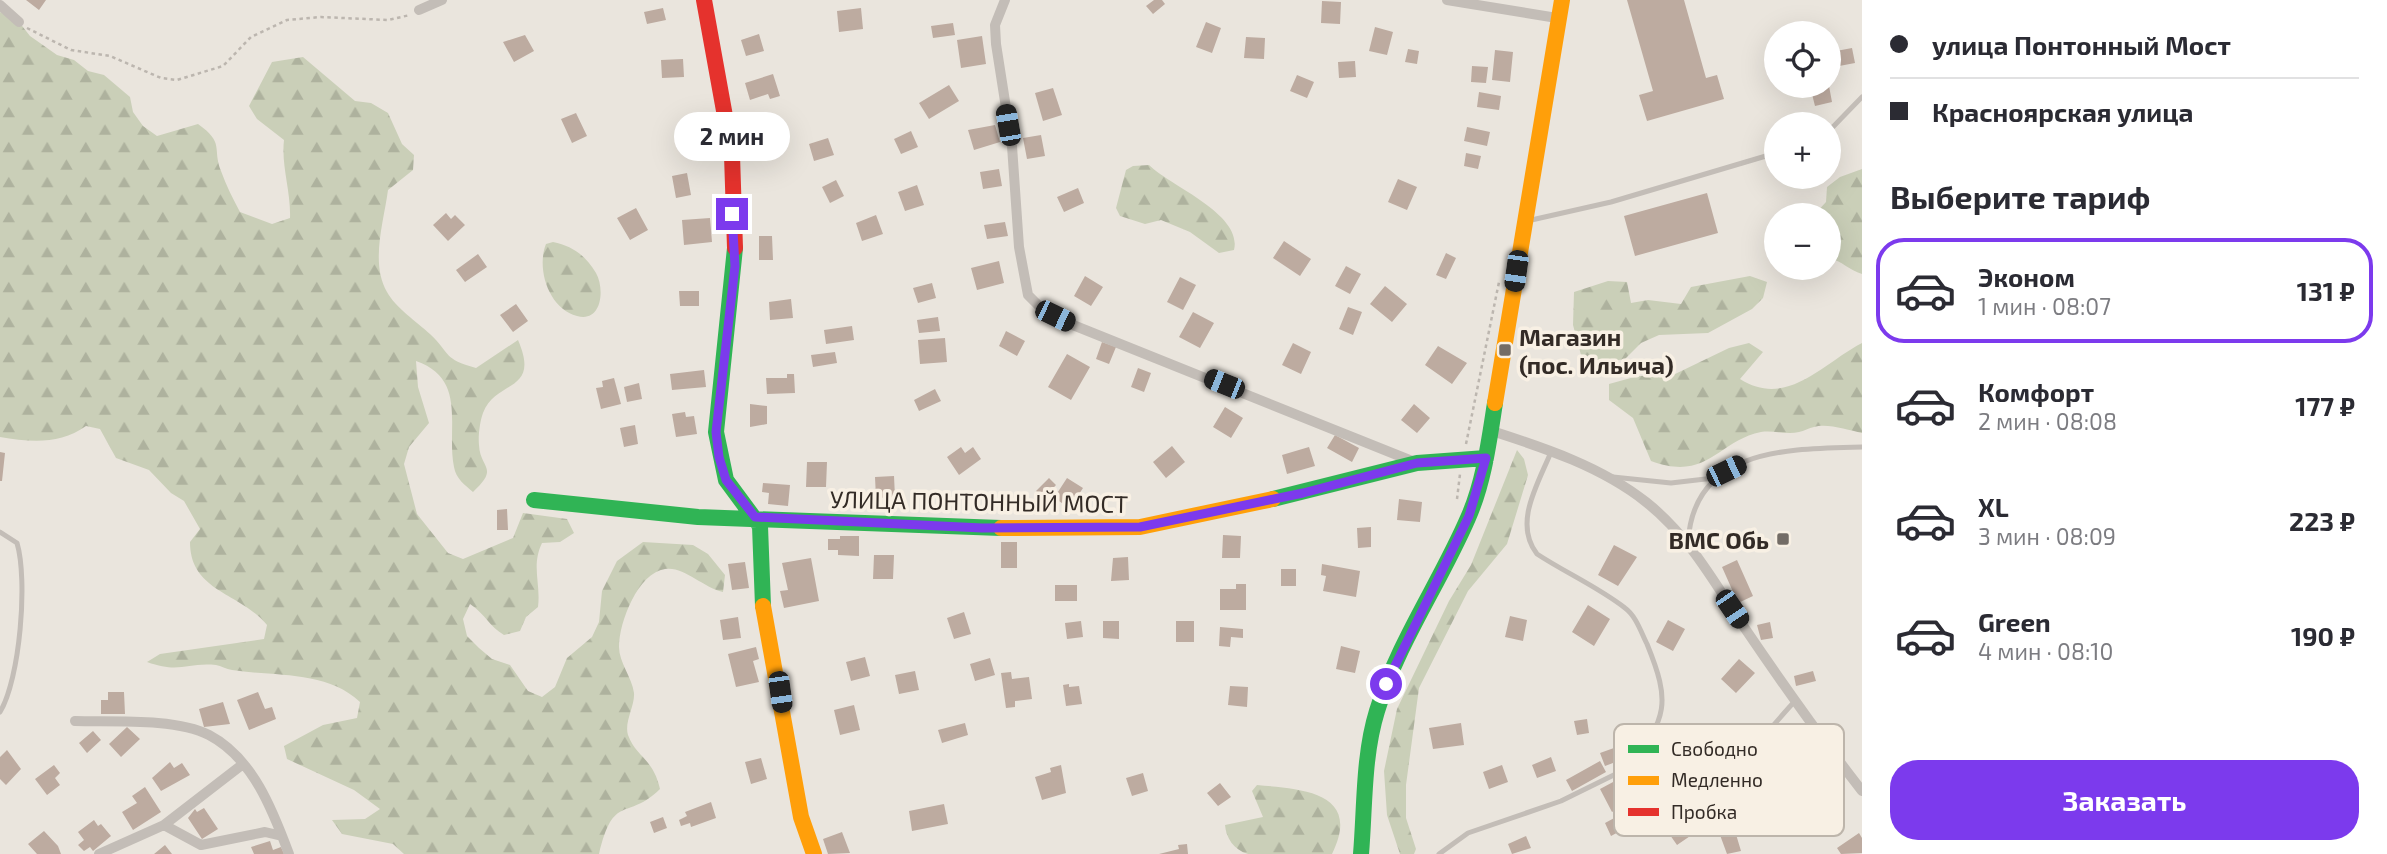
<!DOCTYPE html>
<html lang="ru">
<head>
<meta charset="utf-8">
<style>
  body { margin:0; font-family:"Exo 2",sans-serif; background:#f7f7f7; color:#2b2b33; height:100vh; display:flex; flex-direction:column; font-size:26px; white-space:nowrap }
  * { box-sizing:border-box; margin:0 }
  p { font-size:23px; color:#7c7c81 }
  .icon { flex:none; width:38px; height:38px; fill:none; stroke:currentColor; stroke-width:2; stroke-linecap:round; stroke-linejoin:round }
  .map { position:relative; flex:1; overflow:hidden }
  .sheet { display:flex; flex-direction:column; background:#fff; width:525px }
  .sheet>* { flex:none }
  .banner { display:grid; align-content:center; height:154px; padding:0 28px; background:#fff }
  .tools { position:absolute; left:1764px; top:21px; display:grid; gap:14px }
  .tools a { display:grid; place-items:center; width:77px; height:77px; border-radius:50%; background:#fff; box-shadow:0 7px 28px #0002; font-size:35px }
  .end { position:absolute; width:32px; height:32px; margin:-16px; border:9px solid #7c3aed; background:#fff; box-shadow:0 0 0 4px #fff }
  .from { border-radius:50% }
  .bubble { position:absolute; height:49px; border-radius:24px; background:#fff; box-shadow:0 7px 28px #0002; font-size:23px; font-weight:700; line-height:49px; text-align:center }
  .car { position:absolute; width:21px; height:42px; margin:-21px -10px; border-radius:9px; box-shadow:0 0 5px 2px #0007; background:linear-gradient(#222 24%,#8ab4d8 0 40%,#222 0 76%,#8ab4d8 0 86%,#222 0) }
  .banner b { display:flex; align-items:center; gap:24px; height:66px; font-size:26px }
  .banner b+b { border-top:2px solid #e1e1e2 }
  .banner i { width:18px; height:18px; background:#2b2b33 }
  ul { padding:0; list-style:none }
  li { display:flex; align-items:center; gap:21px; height:105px; margin:0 14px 10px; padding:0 14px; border:4px solid transparent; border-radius:28px }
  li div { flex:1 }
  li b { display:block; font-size:26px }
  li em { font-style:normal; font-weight:700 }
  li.on { border-color:#7c3aed }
  li>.icon { width:63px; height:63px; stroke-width:1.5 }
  h2 { padding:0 28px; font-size:32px; line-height:84px }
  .cta { display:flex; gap:14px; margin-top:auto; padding:14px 28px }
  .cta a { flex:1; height:80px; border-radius:28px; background:#7c3aed; color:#fff; font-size:28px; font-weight:700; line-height:80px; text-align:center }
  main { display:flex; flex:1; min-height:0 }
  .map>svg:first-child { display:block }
  .forest { fill:url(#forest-firs) }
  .building { fill:#bdaba0 }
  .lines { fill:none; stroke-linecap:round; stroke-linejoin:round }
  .path { stroke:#bcb6af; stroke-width:2.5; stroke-dasharray:3.5 3.5; stroke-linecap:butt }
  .lane { stroke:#c3bdb7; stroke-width:5 }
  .street { stroke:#c3bdb7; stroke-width:10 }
  .fast { stroke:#30b455; stroke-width:16 }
  .slow { stroke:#ff9f0a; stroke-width:16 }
  .jam { stroke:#e5322d; stroke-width:16 }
  .route { stroke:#7c3aed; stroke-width:9 }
  .poi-dot { fill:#736c66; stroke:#f8f0e4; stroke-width:2.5 }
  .labels { text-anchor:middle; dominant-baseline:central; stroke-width:7; stroke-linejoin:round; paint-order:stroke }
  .poi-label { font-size:24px; font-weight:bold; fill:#332b26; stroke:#f8f0e4; text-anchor:start }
  .street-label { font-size:24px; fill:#332b26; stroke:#f8f0e4 }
  .key { fill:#f8f0e4; stroke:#bdb5ab; stroke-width:2 }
  .key-label { font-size:19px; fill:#332b26 }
</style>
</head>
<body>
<main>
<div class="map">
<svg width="1862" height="854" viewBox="0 0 1862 854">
  <defs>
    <pattern id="forest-firs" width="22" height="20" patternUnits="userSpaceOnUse" patternTransform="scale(1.75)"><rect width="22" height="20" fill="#cacfb8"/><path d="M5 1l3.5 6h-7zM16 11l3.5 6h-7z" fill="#aeb29e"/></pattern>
  </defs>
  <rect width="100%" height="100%" fill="#eae5dd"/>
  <path class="forest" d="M0 12 19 22 30 36 57 55 74 60 88 71 104 75 130 97 133 112 143 126 157 136 198 124C225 143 212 148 221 171 226 185 233 199 240 212L272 224 290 218C291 191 281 166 284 140L257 119 249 106 272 62 303 57 355 101 371 103 388 113 402 144 414 155 413 170 388 190C384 221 370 263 387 292 395 307 417 322 430 334 451 354 443 359 476 368L518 340C541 393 496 379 483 413 480 421 478 436 479 445 480 469 500 467 473 492 465 485 456 479 454 467 446 428 468 379 416 361L418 387 429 423 409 447 404 464 417 514 448 553 463 559 513 538 523 513 567 519 574 533 560 542 542 543C531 566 541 583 538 607L526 617 520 631 504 635C489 626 486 615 470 604L463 619 467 636 479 648 492 659 510 665 528 691 542 697 555 687 567 658 592 637 599 622 602 591 617 561 643 542 693 545 708 554 725 575 723 592C702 587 684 566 665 569 638 573 619 622 619 647 619 662 632 678 634 693 635 706 624 722 628 735 636 757 653 758 660 789 626 822 614 792 599 854H404L393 844 342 834 332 820 365 819 380 809 354 790 287 759 284 746 323 725 357 718 360 702C326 670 275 677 232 670 226 669 221 666 216 665 187 662 180 674 147 662L160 654 264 639 267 625C240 592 190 592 190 542L200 529 184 501 171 493 149 470 116 458 100 429 86 426C60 445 30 442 0 437Z
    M1149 165C1170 186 1243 214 1234 250L1219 253 1190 232 1161 220 1145 224 1120 216 1116 208 1126 170 1133 166Z
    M1862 169V274C1849 270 1842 261 1829 258V215H1814L1826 202 1827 187 1840 177Z
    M553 242C573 246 586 256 596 273 605 289 602 323 577 316 549 309 536 269 546 244Z
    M1750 276 1767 282 1763 298 1752 309 1708 333 1659 335 1641 343 1625 359 1594 364 1581 355 1573 325 1574 292 1608 281 1627 282 1631 303 1648 300 1681 304 1691 287Z
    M1749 343 1763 352 1740 379C1787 409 1823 363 1862 343V433C1848 430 1827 423 1814 427 1809 428 1804 431 1799 432 1787 435 1773 430 1761 432 1717 441 1708 482 1651 461L1633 418 1609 400V384L1638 376 1673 375 1729 348Z
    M1517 450 1524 459 1528 475 1507 544 1468 591 1419 688 1406 785V818L1416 849 1414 854H1400L1387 815 1384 771 1397 709 1449 601 1471 565Z
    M1257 785C1300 789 1363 791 1332 854 1311 854 1266 854 1248 854 1234 850 1226 838 1225 825L1263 817 1252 791Z"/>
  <path class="building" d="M26 0H46L39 10Z
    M1154 0H1162L1165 4 1153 14 1146 6Z
    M1627 0H1684L1706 78 1717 75 1724 99 1647 121 1639 95 1653 91Z
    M1322 1 1341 2 1340 24 1321 23Z
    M663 8 666 20 647 24 644 12Z
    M861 8 863 29 839 32 837 11Z
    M1206 22 1221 28 1212 53 1196 47Z
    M953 23 955 35 933 38 931 26Z
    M1375 27 1393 32 1387 55 1369 51Z
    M759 34 764 51 746 56 741 40Z
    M525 35 534 51 514 62 503 42Z
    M982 36 986 64 961 68 957 40Z
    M1246 37 1265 38 1264 59 1244 58Z
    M1852 48 1855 63 1834 67 1831 52Z
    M1408 49 1419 51 1417 64 1405 62Z
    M1495 50 1513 52 1510 82 1492 80Z
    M683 59 684 77 662 78 661 60Z
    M1355 61 1356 77 1339 78 1338 62Z
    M1472 66 1488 67 1486 83 1471 82Z
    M773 74 780 96 770 99 768 94 750 100 745 83Z
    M1297 75 1314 82 1307 98 1290 91Z
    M949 85 959 101 929 119 919 103Z
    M1810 86H1829L1832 102 1815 106Z
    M1053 88 1062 115 1043 121 1035 93Z
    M1479 92 1501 96 1499 110 1477 107Z
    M576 113 587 136 572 143 561 119Z
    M995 125 1000 142 974 150 968 130Z
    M1467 127 1490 132 1487 146 1464 141Z
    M911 131 918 147 901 154 894 139Z
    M1041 135 1045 156 1027 159 1023 138Z
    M828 138 834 155 814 161 809 144Z
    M1466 153 1481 156 1478 169 1464 166Z
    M999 169 1002 186 983 189 980 172Z
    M687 173 691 195 676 198 672 176Z
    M1398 179 1417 187 1407 210 1388 202Z
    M836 180 844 196 830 203 822 187Z
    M917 185 924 205 905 211 898 192Z
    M1078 188 1084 203 1064 212 1057 197Z
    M1707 193 1718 233 1635 256 1624 216Z
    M636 208 648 230 630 240 617 218Z
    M446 213 451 219 455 215 465 225 448 241 433 225Z
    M876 215 883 234 862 241 856 223Z
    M710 218 712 242 684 245 682 220Z
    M1005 222 1008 236 987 239 984 225Z
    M759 236H772L773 260H759Z
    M1284 241 1311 259 1300 276 1273 258Z
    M1446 253 1456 258 1446 279 1436 275Z
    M478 254 487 267 465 282 456 270Z
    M999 261 1004 283 977 290 971 268Z
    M1346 266 1361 274 1350 294 1335 286Z
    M1085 276 1103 287 1091 306 1074 296Z
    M1180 277 1196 285 1183 310 1167 302Z
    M932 283 936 298 918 303 913 288Z
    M1385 286 1407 304 1392 322 1370 304Z
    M679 291H699V306H680Z
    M791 299 793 318 770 320 769 302Z
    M516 304 528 321 513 332 500 315Z
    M1348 307 1362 312 1353 335 1339 329Z
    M1193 312 1214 323 1200 348 1179 337Z
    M938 317 940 331 919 333 917 320Z
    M852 326 854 340 826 344 824 330Z
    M1006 331 1025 341 1017 356 999 346Z
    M945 338 947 362 920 364 918 340Z
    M1102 342 1116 347 1109 364 1096 359Z
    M1293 343 1311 352 1301 374 1282 365Z
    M1438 346 1467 363 1452 384 1425 365Z
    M835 352 837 363 813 367 811 355Z
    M1067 354 1090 367 1071 400 1048 387Z
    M1138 368 1151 373 1144 392 1131 387Z
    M704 370 706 387 672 390 670 374Z
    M787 374H794L795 393 767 394 766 378H787Z
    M614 378 621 404 601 409 596 388 603 387 602 381Z
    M639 383 642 399 627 402 624 387Z
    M935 389 941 401 919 411 914 400Z
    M750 404 767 406V424L750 427Z
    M1414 404 1430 418 1417 433 1401 420Z
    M1225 407 1243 418 1231 438 1213 427Z
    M685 412 686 417 694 416 697 434 676 437 672 414Z
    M635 425 638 444 624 447 620 428Z
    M1335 435 1359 448 1352 462 1327 448Z
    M1172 446 1185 462 1166 478 1153 462Z
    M961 447 965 453 973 447 981 459 959 475 947 457Z
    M1309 447 1315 466 1287 474 1282 455Z
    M0 452 5 453 2 481H0Z
    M807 462H827L826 487H806Z
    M894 476 895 497 876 498 875 477Z
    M1049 478 1056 485 1044 498 1036 491Z
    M1067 478 1083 488 1070 508 1054 498Z
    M763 483 790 485 788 506 768 504 769 493 762 492Z
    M1399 499 1422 502 1420 522 1397 520Z
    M507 509 508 530H497V510Z
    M1371 527V547L1358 548 1357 528Z
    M1223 535 1241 536 1240 558H1222Z
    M840 536H859V556L838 555V550H828V539H840Z
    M1001 542H1017V568H1001Z
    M1614 545 1637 557 1618 586 1598 575Z
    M874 555H894L893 579H873Z
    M1128 557 1129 580 1111 581 1113 558Z
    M811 558 819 601 784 608 780 591 788 590 782 563Z
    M1737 560 1753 596 1738 603 1722 567Z
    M745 562 749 588 732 590 728 564Z
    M1322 564 1360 571 1356 597 1323 591 1326 576 1321 575Z
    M1281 569H1296V586H1281Z
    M1236 584H1246V610H1220V589H1236Z
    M1055 585H1077V601H1055Z
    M1588 605 1610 619 1594 646 1572 632Z
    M964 612 971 634 954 639 947 618Z
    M1510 616 1527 620 1523 641 1505 637Z
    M738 617 741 638 723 640 720 620Z
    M1668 620 1685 629 1673 651 1656 642Z
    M1081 621 1083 637 1067 639 1065 623Z
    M1103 621H1119V639L1103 638Z
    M1176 621H1194V642H1176Z
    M1770 622 1773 638 1761 640 1757 625Z
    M1220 627 1243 629V638L1231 637 1230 647 1219 646Z
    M1341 646 1360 651 1355 673 1336 669Z
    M756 647 759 659 753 661 759 682 736 687 728 654Z
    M865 657 870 676 851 681 846 662Z
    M990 658 995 675 975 681 970 664Z
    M1739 659 1755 673 1736 693 1721 679Z
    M915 671 919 690 899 694 895 675Z
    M1813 671 1816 681 1796 686 1794 676Z
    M1011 672 1012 679 1029 677 1032 699 1015 701V707L1006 708 1001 673Z
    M1069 684V687L1079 686 1082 704 1066 706 1063 685Z
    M1230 686 1248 687 1247 707 1228 705Z
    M108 692H124L125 714H101V700H108Z
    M258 692 265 709 272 707 276 719 249 730 237 700Z
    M223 702 230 724 204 727 199 709Z
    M854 705 860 730 840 735 834 710Z
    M1587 719 1589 733 1577 735 1574 721Z
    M965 723 968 735 942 743 938 730Z
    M1461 723 1464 745 1433 749 1429 728Z
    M1627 723H1643V732H1627Z
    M127 727 140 739 121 757 109 744Z
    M93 731 101 740 87 753 79 743Z
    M1625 744 1629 757 1605 766 1600 753Z
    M7 750 21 769 6 785 0 779V757Z
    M1551 757 1556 771 1537 778 1532 765Z
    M761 758 767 779 751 784 745 762Z
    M1600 761 1606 772 1572 791 1566 780Z
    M170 762 174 768 182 763 190 775 161 791 152 778Z
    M54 765 60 773 55 778 60 785 47 795 35 779Z
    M1061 765 1066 793 1042 800 1035 777 1051 772 1050 768Z
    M1502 765 1508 782 1489 789 1483 772Z
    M1143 773 1148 791 1132 796 1126 778Z
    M1628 774 1640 796 1612 812 1600 789Z
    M1220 783 1231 797 1218 806 1207 793Z
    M145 787 161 812 133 830 122 812 137 803 132 796Z
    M711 802 716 818 691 827 690 823 681 826 679 820 687 816 685 812Z
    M944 804 948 824 912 831 909 811Z
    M1670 806 1672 810 1678 806 1696 832 1677 845 1656 815Z
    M204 808 218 829 202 839 188 818 195 809 197 812Z
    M1646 810 1655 824 1633 837 1625 824Z
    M1618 816 1624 829 1611 836 1605 823Z
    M663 817 667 828 654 833 650 822Z
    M94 820 98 826 101 824 111 836 93 851 90 847 84 851 78 845 84 840 78 832Z
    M44 831 58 846 61 854H37L28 844Z
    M1735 831 1741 851 1727 854 1720 835Z
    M842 832 850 853 828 854 823 839Z
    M1859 833 1862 838V853L1841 854 1837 848Z
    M1526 836 1531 848 1512 854 1508 844Z
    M270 841 273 850 281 847 284 854H254L251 847Z
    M1187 844 1188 854H1159L1179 849 1178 845Z
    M165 845 172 854H154Z"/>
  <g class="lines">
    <path class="path" d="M27 28 71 50 110 56 161 78 177 80 223 66 251 37 287 20 321 17 388 20 410 15
      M1466 444 1499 282
      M1457 499 1460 474"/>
    <path class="lane" d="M1829 131 1862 97
      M1527 221 1611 202 1776 153
      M1551 452C1538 484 1513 523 1537 554 1566 573 1598 587 1625 608 1636 616 1641 632 1647 644 1671 703 1667 717 1630 767
      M1613 477 1671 483 1714 478
      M0 532 17 543C28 580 20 679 0 712
      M1688 543C1693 447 1789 449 1862 447
      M1439 854 1468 833 1561 801 1630 767C1638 778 1649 784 1662 787 1721 803 1760 737 1796 700"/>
    <path class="street" d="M1005 0 995 25 996 44 1012 146 1019 247 1028 295 1043 310 1068 323 1417 463
      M1447 0 1557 18
      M0 5 19 22
      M419 10 442 0
      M1492 431C1545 448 1602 467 1646 502 1689 536 1714 582 1744 627 1782 683 1821 738 1862 791
      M75 721C113 722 176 718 209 735 253 758 273 811 289 854
      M164 825 243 764
      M99 854 164 825 201 845 265 832 282 836"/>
    <path class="fast" d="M735 248 716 432 726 480 760 526 763 606
      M1273 499 1417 463 1486 458
      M534 500 698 517 1001 528
      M1361 854C1365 807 1363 756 1377 711 1398 642 1440 583 1468 518 1484 482 1489 441 1495 403"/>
    <path class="slow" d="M1495 403 1562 0
      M1001 528 1140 527 1273 499
      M763 606 801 817 814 854"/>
    <path class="jam" d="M704 0 732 155 735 248"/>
  </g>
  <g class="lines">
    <path class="route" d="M732 214 735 266 716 432 719 457 726 480 755 517 982 528 1140 527 1303 493 1417 463 1486 458 1469 516 1386 684"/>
  </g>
  <g class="poi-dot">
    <rect x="1498" y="343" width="14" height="14" rx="3.5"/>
    <rect x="1776" y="532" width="14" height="14" rx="3.5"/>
  </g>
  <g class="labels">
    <g class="poi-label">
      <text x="1519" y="336">Магазин<tspan x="1519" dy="28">(пос. Ильича)</tspan></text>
      <text x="1769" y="539" text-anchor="end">ВМС Обь</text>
    </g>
    <g class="street-label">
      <text transform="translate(979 501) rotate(1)">УЛИЦА ПОНТОННЫЙ МОСТ</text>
    </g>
  </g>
  <rect x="1614" y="724" width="230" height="112" rx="10" class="key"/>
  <rect x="1628" y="745" width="31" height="8" fill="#30b455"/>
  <rect x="1628" y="776" width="31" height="9" fill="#ff9f0a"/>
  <rect x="1628" y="808" width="31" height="8" fill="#e5322d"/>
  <g class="key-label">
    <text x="1671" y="756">Свободно</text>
    <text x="1671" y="787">Медленно</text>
    <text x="1671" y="819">Пробка</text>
  </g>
</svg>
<div class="tools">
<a><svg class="icon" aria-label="locate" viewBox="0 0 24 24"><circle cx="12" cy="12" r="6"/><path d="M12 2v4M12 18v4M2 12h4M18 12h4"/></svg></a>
<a>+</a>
<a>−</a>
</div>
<i class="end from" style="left:1386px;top:684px"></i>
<i class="end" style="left:732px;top:214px"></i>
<div class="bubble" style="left:674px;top:112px;width:116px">2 мин</div>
<i class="car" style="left:1008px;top:125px;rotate:350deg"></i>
<i class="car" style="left:1516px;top:271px;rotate:188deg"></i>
<i class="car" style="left:1055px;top:316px;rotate:116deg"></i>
<i class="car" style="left:1224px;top:384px;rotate:292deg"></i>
<i class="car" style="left:1726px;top:471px;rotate:64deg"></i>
<i class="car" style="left:1732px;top:609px;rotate:146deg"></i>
<i class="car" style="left:780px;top:692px;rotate:172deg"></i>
</div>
<section class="sheet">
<div class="banner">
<b><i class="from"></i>улица Понтонный Мост</b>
<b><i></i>Красноярская улица</b>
</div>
<h2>Выберите тариф</h2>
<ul>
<li class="on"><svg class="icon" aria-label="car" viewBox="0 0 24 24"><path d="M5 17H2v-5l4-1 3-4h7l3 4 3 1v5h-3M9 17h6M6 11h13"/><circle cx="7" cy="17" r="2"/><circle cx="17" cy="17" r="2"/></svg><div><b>Эконом</b><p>1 мин · 08:07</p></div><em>131 ₽</em></li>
<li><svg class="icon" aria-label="car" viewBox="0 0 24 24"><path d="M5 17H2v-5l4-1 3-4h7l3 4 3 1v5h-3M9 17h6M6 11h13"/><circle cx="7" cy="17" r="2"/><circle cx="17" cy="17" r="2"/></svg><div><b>Комфорт</b><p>2 мин · 08:08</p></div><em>177 ₽</em></li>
<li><svg class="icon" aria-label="car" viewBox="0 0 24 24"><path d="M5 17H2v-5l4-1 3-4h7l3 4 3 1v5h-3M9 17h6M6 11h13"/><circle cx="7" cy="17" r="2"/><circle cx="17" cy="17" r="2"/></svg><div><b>XL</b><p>3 мин · 08:09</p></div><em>223 ₽</em></li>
<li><svg class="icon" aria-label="car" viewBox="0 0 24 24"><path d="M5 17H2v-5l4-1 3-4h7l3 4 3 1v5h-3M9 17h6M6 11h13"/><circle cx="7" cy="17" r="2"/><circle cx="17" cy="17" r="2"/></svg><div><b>Green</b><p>4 мин · 08:10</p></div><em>190 ₽</em></li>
</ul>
<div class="cta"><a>Заказать</a></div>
</section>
</main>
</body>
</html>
